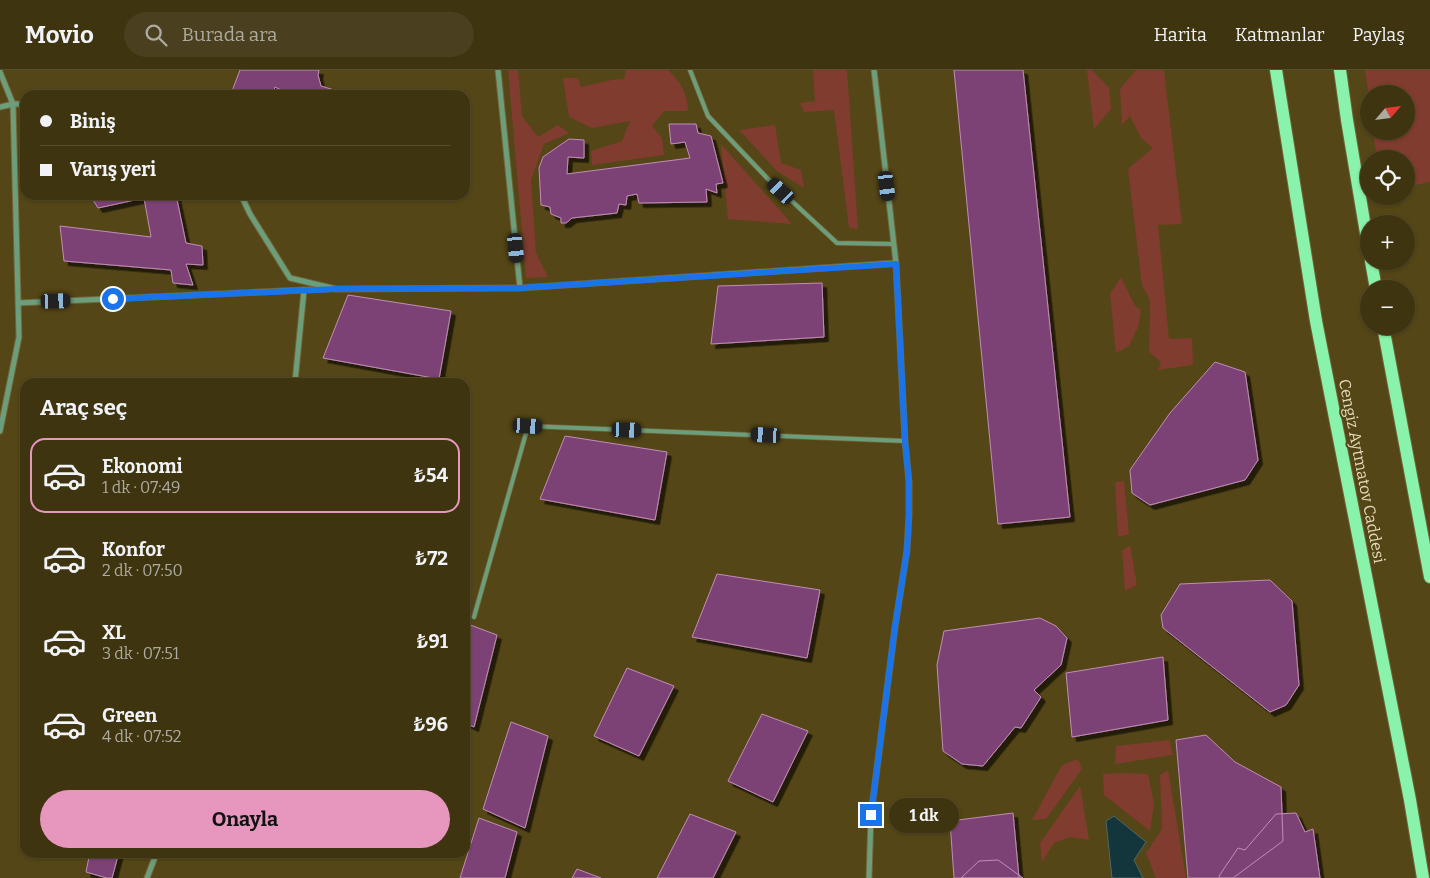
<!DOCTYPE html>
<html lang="tr">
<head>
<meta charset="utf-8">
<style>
  body { margin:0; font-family:Bitter,serif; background:#4a3f1e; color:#f1f3f6; height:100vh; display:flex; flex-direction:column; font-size:19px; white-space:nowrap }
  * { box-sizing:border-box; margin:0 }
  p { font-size:16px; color:#adaa9f }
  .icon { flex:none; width:28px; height:28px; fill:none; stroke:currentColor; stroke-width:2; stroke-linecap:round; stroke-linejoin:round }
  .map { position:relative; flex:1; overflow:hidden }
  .panel { position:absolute; left:20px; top:308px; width:450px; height:480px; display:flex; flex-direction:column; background:#3f3410; border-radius:15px; box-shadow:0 1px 4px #0004,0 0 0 1px #584f30 }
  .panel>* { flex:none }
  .hud { position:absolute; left:20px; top:20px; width:450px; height:110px; border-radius:15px; box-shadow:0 1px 4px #0004,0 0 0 1px #584f30; display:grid; align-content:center; height:110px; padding:0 20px; background:#3f3410 }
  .needle { width:32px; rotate:62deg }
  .controls { position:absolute; left:1360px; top:15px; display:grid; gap:10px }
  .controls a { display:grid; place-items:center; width:55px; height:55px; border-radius:50%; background:#3f3410; box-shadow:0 1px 4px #0004,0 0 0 1px #584f30; font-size:25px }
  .end { position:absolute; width:22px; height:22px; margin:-11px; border:6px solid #1a73e8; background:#fff; box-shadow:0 0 0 2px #fff }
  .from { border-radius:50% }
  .bubble { position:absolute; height:35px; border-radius:18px; background:#3f3410; box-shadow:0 1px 4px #0004,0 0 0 1px #584f30; font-size:16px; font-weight:700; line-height:35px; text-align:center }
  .car { position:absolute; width:15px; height:30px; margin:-15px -8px; border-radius:6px; box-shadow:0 0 4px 1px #0007; background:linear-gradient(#222 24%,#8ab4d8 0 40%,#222 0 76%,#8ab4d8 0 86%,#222 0) }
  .hud b { display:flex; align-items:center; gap:18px; height:48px; font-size:19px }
  .hud b+b { border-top:1px solid #584f30 }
  .hud i { width:12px; height:12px; background:#f1f3f6 }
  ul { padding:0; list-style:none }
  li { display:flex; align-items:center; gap:15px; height:75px; margin:0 10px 8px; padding:0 10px; border:2px solid transparent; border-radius:15px }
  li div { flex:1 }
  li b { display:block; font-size:19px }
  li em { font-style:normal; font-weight:700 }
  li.selected { border-color:#e797bd }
  li>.icon { width:45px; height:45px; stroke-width:1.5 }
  h2 { padding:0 20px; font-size:22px; line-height:60px }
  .cta { display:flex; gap:10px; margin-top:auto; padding:10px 20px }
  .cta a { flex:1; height:58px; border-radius:30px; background:#e797bd; color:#111; font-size:20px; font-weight:700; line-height:58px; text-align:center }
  header { display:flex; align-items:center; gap:30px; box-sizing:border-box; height:70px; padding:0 25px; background:#3f3410; border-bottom:1px solid #584f30 }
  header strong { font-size:24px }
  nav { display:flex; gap:28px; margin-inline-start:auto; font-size:18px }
  .search { width:350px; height:45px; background:#4a3f1e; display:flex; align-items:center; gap:12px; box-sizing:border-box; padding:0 18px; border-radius:28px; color:#adaa9f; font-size:19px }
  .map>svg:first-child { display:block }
  .green { fill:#803c2e }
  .water { fill:#13363d; stroke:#526863 }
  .building { fill:#7d4375; stroke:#c08db7; filter:url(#shadow) }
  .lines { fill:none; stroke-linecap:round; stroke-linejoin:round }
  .service-casing { stroke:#716437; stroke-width:5.5 }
  .minor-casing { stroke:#716437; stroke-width:7 }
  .primary-casing { stroke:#716437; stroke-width:14 }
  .service { stroke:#6d9e7b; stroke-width:4 }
  .minor { stroke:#6d9e7b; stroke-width:5 }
  .primary { stroke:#8af3ab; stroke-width:12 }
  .route { stroke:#1a73e8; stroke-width:6 }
  .labels { text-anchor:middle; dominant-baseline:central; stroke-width:4; stroke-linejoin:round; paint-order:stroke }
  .street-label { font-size:16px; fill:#e6dcbd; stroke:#544616 }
</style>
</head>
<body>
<header>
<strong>Movio</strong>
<div class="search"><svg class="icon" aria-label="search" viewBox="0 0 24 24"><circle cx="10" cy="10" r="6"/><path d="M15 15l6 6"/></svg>Burada ara</div>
<nav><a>Harita</a><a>Katmanlar</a><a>Paylaş</a></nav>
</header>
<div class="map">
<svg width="1430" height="808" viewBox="0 0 1430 808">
  <defs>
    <filter id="shadow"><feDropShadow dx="4.5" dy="4.5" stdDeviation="0" flood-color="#0009"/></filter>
  </defs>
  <rect width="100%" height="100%" fill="#544616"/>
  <path class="green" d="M508 0H518L522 46 538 67 558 55 569 63 544 74 531 110 536 183 548 207 526 208Z
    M626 0H668C680 11 688 24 688 41H664L652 56 662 68 664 85 592 95 591 81 622 71 630 51 592 58 569 47 563 8H578L581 17C596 14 610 9 624 9Z
    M813 0H847L858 159 849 158 834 40 804 42 800 33 815 31Z
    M1087 0H1092L1109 18 1111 39 1094 59Z
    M1136 0H1164L1182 154 1158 155 1169 269 1192 268 1193 295 1158 300 1161 292 1149 282 1150 230 1142 215 1128 99 1153 78 1141 68 1130 46 1122 55 1120 19Z
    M1365 0H1430V112L1406 117V89H1377L1373 61H1406V24H1369V27Z
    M775 55 781 93 801 100 804 118 777 101 739 60Z
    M721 74 792 154 728 149Z
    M1121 207 1135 236 1141 240 1138 257 1129 276 1116 283 1110 224Z
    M1124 411 1129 464 1118 467 1115 412Z
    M1130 475 1137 515 1125 521 1122 481Z
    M1169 670 1173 685 1115 694 1116 676Z
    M1078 689 1082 699 1046 749 1032 750 1062 695Z
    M1168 700 1186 808H1156L1146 783 1162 759 1160 705Z
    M1122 703 1148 704 1154 733 1150 761 1104 725 1103 704Z
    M1080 716 1089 770 1070 767 1054 773 1042 792 1040 773Z"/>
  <path class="water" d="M1114 746 1146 772 1134 790 1143 808H1112L1106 751Z"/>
  <path class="building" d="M240 0H319L318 5 321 16 351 25H292L275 17 272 25H244L232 21Z
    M954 0H1023L1070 447 998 454Z
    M669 54H696L698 63 711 66 723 113 716 114 717 123 706 119 707 132 639 133 637 124 627 126 626 135 619 134 617 143 572 148 566 153H561V148L551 144 550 137 541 135 539 98 543 87 569 69 584 70V88L568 87 567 104 690 88 685 72 671 74Z
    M90 125H176L186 173 202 176 203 195 186 194 193 215 173 213 171 200 64 191 60 156 151 167 144 128 98 138Z
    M822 213 824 267 711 274 718 216Z
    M348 225 451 241 439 309 323 288Z
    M1215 292 1245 302 1258 390 1245 410 1150 435 1132 423 1130 400 1170 343Z
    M565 366 667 382 655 450 540 429Z
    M717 504 820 520 807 588 692 567Z
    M1270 510 1292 531 1299 615 1286 635 1270 642 1163 558 1161 545 1180 514Z
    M1040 548 1056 556 1067 568 1061 595 1034 620 1041 627 1021 658 1015 657 983 696 962 694 943 681 937 595 944 561Z
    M465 553 497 565 474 657 465 653Z
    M1163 587 1168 650 1072 667 1066 603Z
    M627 598 674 616 639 686 594 666Z
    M762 644 808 661 773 732 728 711Z
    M511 652 548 666 525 758 483 739Z
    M1206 665 1235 692 1281 717 1283 771 1233 808H1188L1176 670Z
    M1013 743 1019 808H954L950 751Z
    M1296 743 1305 762 1313 759 1320 808H1220L1219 806 1238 778 1245 780 1276 744Z
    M690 744 736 762 713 808H657Z
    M479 748 517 762 505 808H460Z
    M90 782H119L112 808H107L86 802Z
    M998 790 1023 808H961L979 791Z
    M577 799 601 808H572Z"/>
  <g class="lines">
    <defs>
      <path id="service" d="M690 0 708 46 767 108 837 173 894 174
        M474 547 528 356 905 371"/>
      <path id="minor" d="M498 0 520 218
        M0 2 13 34 19 267 0 361
        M0 37 13 34H25
        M241 125 250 144 290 208 336 219 520 218 896 193
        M18 233 327 219
        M295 312 304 220
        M147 808 157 782
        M869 808 871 745 895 557 907 480 909 445V412L905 371 896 193 874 0"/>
      <path id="primary" d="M1276 0 1316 251 1410 730 1423 808
        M1340 0 1347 50 1369 181
        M1371 191 1376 219
        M1383 256 1430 507"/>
    </defs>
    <use href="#service" class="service-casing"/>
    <use href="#minor" class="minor-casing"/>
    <use href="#primary" class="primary-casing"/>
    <use href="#service" class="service"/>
    <use href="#minor" class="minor"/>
    <use href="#primary" class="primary"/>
  </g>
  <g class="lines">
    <path class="route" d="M113 229 336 219 520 218 896 194 905 371 909 412V445L907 480 895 556 871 745"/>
  </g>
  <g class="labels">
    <g class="street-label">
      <text transform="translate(1362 401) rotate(79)">Cengiz Aytmatov Caddesi</text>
    </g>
  </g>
</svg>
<div class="controls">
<a><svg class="needle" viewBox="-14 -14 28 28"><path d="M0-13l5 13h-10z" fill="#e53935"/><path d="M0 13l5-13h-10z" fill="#adaa9f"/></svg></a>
<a><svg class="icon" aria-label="locate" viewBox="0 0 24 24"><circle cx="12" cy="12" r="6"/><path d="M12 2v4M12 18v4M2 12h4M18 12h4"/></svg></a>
<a>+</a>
<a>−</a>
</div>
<i class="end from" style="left:113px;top:229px"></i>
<i class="end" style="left:871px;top:745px"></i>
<div class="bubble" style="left:889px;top:728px;width:70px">1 dk</div>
<i class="car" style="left:887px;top:116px;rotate:173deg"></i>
<i class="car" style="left:781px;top:121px;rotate:313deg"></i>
<i class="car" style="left:516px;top:178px;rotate:174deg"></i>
<i class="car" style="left:56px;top:231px;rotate:88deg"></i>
<i class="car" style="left:528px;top:356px;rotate:93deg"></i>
<i class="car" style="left:627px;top:360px;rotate:92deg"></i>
<i class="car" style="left:766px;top:365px;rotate:273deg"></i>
<div class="hud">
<b><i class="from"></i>Biniş</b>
<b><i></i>Varış yeri</b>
</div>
<section class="panel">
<h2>Araç seç</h2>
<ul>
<li class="selected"><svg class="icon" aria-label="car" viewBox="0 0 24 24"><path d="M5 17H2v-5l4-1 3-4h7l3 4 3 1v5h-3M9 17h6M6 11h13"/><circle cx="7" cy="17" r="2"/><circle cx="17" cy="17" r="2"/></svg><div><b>Ekonomi</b><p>1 dk · 07:49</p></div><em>₺54</em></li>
<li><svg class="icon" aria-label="car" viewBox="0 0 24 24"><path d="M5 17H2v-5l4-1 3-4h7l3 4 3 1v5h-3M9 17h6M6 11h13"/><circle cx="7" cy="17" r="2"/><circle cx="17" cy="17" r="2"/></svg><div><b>Konfor</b><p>2 dk · 07:50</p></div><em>₺72</em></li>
<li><svg class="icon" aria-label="car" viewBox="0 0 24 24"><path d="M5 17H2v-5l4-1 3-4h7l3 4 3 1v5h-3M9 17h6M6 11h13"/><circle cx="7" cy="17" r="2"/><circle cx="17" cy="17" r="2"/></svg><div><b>XL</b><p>3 dk · 07:51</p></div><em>₺91</em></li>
<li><svg class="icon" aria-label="car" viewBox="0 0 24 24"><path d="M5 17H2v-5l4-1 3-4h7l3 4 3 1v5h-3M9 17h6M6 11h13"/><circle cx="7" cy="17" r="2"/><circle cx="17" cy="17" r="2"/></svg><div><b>Green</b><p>4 dk · 07:52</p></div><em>₺96</em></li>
</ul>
<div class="cta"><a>Onayla</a></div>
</section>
</div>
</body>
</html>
